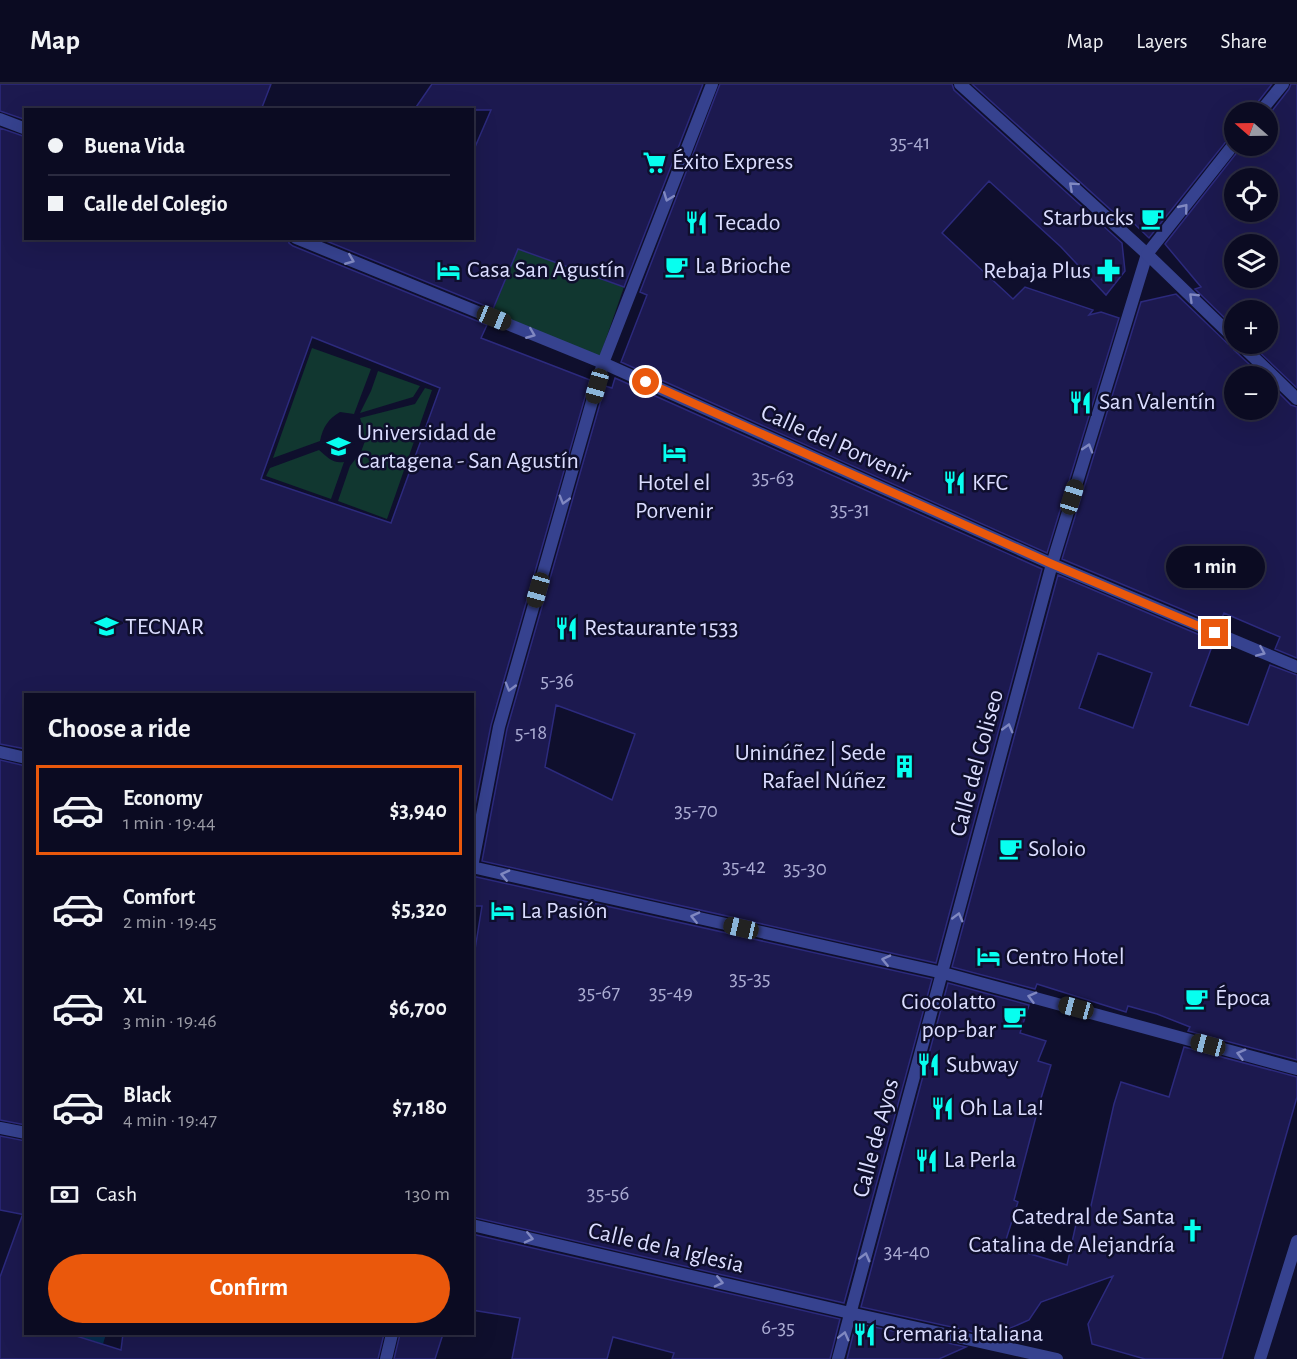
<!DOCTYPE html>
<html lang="en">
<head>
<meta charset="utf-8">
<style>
  body { margin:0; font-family:"Alegreya Sans",sans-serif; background:#14142a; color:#f1f3f6; height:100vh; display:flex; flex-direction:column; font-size:22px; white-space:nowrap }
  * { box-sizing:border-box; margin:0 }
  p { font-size:20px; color:#9a9ba5 }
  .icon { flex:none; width:33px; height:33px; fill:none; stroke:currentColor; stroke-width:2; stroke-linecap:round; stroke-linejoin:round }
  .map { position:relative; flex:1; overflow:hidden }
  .sheet { position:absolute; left:24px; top:609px; width:450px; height:642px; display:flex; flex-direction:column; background:#0b0b22; border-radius:0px; box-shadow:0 6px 24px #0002,0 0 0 2px #2b2b40 }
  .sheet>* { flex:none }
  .hud { position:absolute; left:24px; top:24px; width:450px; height:132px; border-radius:0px; box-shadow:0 6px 24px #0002,0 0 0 2px #2b2b40; display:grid; align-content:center; height:132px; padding:0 24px; background:#0b0b22 }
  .needle { width:39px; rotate:290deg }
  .tools { position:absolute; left:1224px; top:18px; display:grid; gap:12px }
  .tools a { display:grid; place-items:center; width:54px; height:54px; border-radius:50%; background:#0b0b22; box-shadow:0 6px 24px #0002,0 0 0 2px #2b2b40; font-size:30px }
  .end { position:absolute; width:27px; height:27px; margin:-14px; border:8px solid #ea580c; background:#fff; box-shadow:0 0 0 3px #fff }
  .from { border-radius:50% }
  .bubble { position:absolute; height:42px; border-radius:21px; background:#0b0b22; box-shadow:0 6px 24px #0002,0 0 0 2px #2b2b40; font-size:20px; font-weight:600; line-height:42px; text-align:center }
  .car { position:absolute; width:18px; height:36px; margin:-18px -9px; border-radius:8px; box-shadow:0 0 4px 2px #0007; background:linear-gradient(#222 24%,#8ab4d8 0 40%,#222 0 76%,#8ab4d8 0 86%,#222 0) }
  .hud b { display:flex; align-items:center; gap:21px; height:57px; font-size:22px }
  .hud b+b { border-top:2px solid #2b2b40 }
  .hud i { width:15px; height:15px; background:#f1f3f6 }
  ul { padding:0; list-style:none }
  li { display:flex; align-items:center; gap:18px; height:90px; margin:0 12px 9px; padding:0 12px; border:3px solid transparent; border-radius:0px }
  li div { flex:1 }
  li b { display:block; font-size:22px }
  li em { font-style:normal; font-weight:600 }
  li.selected { border-color:#ea580c }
  li>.icon { width:54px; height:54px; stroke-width:1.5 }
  h2 { padding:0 24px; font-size:27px; line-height:72px }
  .pay { display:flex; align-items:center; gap:15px; height:66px; padding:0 24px; font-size:22px }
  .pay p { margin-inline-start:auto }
  .cta { display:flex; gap:12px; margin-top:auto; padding:12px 24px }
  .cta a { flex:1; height:69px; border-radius:36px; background:#ea580c; color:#fff; font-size:24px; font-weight:600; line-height:69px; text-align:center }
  header { display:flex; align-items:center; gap:36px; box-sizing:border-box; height:84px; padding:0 30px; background:#0b0b22; border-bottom:2px solid #2b2b40 }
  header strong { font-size:28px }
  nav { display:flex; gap:33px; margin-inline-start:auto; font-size:21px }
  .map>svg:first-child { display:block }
  .green { fill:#113730 }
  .water { fill:#062d4f }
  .building { fill:#1c194f; stroke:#2c2a7d; stroke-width:1.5; fill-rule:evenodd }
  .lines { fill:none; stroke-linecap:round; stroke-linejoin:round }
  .pedestrian { stroke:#36428f; stroke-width:12 }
  .minor { stroke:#36428f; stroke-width:12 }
  .tertiary { stroke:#36428f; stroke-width:12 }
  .oneway { stroke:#8088c1 }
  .route { stroke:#ea580c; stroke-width:8 }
  .labels { text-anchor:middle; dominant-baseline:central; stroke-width:5; stroke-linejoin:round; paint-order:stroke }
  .number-label { font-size:21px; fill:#abacd3 }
  .poi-label { font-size:24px; fill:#dbddff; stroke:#0f0f2d; text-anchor:start }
  .street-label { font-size:24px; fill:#dbddff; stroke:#0f0f2d }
</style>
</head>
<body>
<header>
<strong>Map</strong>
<nav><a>Map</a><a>Layers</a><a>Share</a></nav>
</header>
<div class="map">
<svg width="1297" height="1275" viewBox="0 0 1297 1275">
  <rect width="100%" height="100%" fill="#0f0f2d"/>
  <path class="green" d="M518 165 624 203 600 272 492 229Z
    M312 264 371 285 354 330 340 328C328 335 323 343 320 357L273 374Z
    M378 287 420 302 413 313 360 329 371 307Z
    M425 304 432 306 387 435 338 417 350 382 361 368 365 357 363 343 360 334 415 320Z
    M319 366C327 373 333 380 344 378L331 415 266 392 270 384Z"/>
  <path class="water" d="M70 1250H106L103 1260Z"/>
  <path class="building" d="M0 0H271L261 26H26V36L0 27Z
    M432 0H703L624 203 518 165 493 225 319 154H472V70L491 26H414Z
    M720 0H952L954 6 1122 159 1125 187 1106 211 1061 163 989 97 942 149 1013 215 1025 203 1093 226 1089 231 1101 228 1119 234 1047 469 621 278 647 211 640 208Z
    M972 0H1272L1254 23 1252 28H1234V52L1228 55 1149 154 1120 126 1121 135Z
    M1291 0H1297V304L1251 260H1268V226H1234V243L1195 205 1201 203 1165 160 1242 62H1268V32L1289 5ZM1234 94H1268V128H1234ZM1234 160H1268V194H1234Z
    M0 44 26 53V154H288L289 159 293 162 487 241 481 254 590 296 491 641 472 737V610H26V665L0 660ZM312 253 440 304 391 439 261 395Z
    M1176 210 1228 260 1232 262 1234 266 1262 292H1234V326H1268V298L1291 321 1297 323V574L1275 565 1280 553 1224 529 1219 541 1062 475 1141 218Z
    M615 294 1042 485 936 879 482 777 507 645 605 302 612 304ZM556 621 635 650 612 716 545 683Z
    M1058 491 1214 557 1190 622 1248 641 1270 581 1297 591V976L1188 947 1190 943 1157 930 1128 922 1126 928 1037 900 1035 905 952 883ZM1098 569 1152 589 1133 644 1079 624Z
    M0 676 26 682V1041L0 1036Z
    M472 792 932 895 844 1219 472 1133V884L482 822H472Z
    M948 899 1029 921 1020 949 1046 957 1038 977 1051 981 1039 1021 1014 1116 1018 1118 1004 1162 1067 1181 1078 1131 1088 1135 1114 1020 1121 998 1169 1013 1184 963 1297 993V1013L1222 1275H1145L1092 1260 1088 1240 1113 1192 1041 1218 1029 1236 992 1252 861 1223Z
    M0 1052 26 1057V1131L0 1126Z
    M22 1132H26V1250H70L121 1266 123 1250H384L378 1275H0V1193Z
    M472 1150 840 1235 830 1275H672L674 1269 613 1253 607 1275H512L520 1234 472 1226Z
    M856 1239 966 1263 939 1275H847Z
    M400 1250H443L435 1275H394Z"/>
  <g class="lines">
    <path class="pedestrian" d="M1260 1275 1297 1157"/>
    <path class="minor" d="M0 35 26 45
      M296 154 603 279 1052 480 1297 583
      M0 668 26 674
      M472 783 943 889 1297 985
      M472 783 499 643 603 279 712 0
      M0 1044 26 1049
      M472 1141 850 1229 1057 1275
      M386 1275 392 1250
      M838 1275 1052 480 1147 170 960 0"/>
    <path class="tertiary" d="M1260 28 1283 0
      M1234 60 1147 170 1234 254
      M1240 260 1297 315"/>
  </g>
  <defs><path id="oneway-chevron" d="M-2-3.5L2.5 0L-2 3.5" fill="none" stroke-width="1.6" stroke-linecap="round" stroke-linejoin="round" transform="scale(1.5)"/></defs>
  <g class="oneway">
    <use href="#oneway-chevron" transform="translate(1073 102) rotate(-138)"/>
    <use href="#oneway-chevron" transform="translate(668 113) rotate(111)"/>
    <use href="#oneway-chevron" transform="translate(1184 124) rotate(-51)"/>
    <use href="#oneway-chevron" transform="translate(350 176) rotate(22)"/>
    <use href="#oneway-chevron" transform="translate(1193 213) rotate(-136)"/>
    <use href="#oneway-chevron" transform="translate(531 250) rotate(22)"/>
    <use href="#oneway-chevron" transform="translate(1088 364) rotate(-73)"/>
    <use href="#oneway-chevron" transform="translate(564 416) rotate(106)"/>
    <use href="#oneway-chevron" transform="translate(1261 568) rotate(23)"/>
    <use href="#oneway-chevron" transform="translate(510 603) rotate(106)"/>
    <use href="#oneway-chevron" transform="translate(1008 644) rotate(-75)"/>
    <use href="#oneway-chevron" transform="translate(505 791) rotate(-167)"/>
    <use href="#oneway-chevron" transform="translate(695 833) rotate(-167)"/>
    <use href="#oneway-chevron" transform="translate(958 833) rotate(-75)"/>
    <use href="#oneway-chevron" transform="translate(886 876) rotate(-167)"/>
    <use href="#oneway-chevron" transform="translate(1032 913) rotate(-165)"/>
    <use href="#oneway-chevron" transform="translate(1241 970) rotate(-165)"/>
    <use href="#oneway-chevron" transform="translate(529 1154) rotate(13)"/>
    <use href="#oneway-chevron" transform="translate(865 1173) rotate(-75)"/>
    <use href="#oneway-chevron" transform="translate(719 1198) rotate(13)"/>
    <use href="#oneway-chevron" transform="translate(844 1252) rotate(-76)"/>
  </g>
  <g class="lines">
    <path class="route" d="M646 298 1052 480 1215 549"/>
  </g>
  <defs>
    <symbol id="supermarket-bare" viewBox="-9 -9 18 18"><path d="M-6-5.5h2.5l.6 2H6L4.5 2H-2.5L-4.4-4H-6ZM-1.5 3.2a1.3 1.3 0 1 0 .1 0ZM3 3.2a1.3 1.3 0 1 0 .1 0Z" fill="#07ffef" stroke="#0f0f2d" stroke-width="2.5" paint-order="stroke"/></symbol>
    <symbol id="cafe-bare" viewBox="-9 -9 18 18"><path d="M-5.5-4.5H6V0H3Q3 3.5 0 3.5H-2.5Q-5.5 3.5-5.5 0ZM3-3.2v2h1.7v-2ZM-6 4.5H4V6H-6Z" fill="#07ffef" stroke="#0f0f2d" stroke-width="2.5" paint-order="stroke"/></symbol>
    <symbol id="restaurant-bare" viewBox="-9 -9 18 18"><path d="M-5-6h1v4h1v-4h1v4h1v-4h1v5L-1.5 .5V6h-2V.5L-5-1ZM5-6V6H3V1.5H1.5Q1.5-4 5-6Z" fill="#07ffef" stroke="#0f0f2d" stroke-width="2.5" paint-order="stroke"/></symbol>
    <symbol id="hotel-bare" viewBox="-9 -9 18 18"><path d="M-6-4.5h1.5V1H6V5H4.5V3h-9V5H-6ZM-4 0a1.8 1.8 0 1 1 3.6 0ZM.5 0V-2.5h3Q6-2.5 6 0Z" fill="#07ffef" stroke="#0f0f2d" stroke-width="2.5" paint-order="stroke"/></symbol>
    <symbol id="pharmacy-bare" viewBox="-9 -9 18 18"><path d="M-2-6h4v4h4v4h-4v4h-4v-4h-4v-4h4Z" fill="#07ffef" stroke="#0f0f2d" stroke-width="2.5" paint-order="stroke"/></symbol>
    <symbol id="university-bare" viewBox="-9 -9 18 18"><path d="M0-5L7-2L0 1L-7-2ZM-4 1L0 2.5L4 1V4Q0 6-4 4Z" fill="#07ffef" stroke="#0f0f2d" stroke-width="2.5" paint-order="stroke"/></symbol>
    <symbol id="building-bare" viewBox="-9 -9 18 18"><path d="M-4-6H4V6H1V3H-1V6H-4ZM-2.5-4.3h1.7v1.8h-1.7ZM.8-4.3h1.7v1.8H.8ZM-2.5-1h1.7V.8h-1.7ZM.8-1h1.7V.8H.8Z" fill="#07ffef" stroke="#0f0f2d" stroke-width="2.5" paint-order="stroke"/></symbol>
    <symbol id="church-bare" viewBox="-9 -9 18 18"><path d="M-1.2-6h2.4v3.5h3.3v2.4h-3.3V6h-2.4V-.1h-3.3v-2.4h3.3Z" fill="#07ffef" stroke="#0f0f2d" stroke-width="2.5" paint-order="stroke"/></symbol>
  </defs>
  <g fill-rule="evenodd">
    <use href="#supermarket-bare" x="638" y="62" width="33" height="33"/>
    <use href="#cafe-bare" x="1136" y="118" width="33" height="33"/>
    <use href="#restaurant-bare" x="680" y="122" width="33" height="33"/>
    <use href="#cafe-bare" x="660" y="166" width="33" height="33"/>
    <use href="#hotel-bare" x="432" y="170" width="33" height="33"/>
    <use href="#pharmacy-bare" x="1092" y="170" width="33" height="33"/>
    <use href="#restaurant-bare" x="1064" y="302" width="33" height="33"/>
    <use href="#university-bare" x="322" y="346" width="33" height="33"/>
    <use href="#hotel-bare" x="658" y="352" width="33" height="33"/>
    <use href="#restaurant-bare" x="938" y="382" width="33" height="33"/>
    <use href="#university-bare" x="90" y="526" width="33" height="33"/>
    <use href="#restaurant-bare" x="550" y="528" width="33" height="33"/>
    <use href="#building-bare" x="888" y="666" width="33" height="33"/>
    <use href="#cafe-bare" x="994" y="748" width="33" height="33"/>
    <use href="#hotel-bare" x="486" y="810" width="33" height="33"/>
    <use href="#hotel-bare" x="972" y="856" width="33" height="33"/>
    <use href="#cafe-bare" x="1180" y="898" width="33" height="33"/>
    <use href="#cafe-bare" x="998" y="916" width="33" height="33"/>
    <use href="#restaurant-bare" x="912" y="964" width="33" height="33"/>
    <use href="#restaurant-bare" x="926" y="1008" width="33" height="33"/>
    <use href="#restaurant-bare" x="910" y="1060" width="33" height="33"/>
    <use href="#church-bare" x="1176" y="1130" width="33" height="33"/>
    <use href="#restaurant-bare" x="848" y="1234" width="33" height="33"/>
  </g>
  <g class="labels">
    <g class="number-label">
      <text x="910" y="58">35-41</text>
      <text x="773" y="393">35-63</text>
      <text x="850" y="425">35-31</text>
      <text x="557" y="596">5-36</text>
      <text x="531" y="648">5-18</text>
      <text x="696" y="726">35-70</text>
      <text x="744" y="782">35-42</text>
      <text x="805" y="784">35-30</text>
      <text x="750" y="894">35-35</text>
      <text x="599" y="908">35-67</text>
      <text x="671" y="908">35-49</text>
      <text x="608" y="1109">35-56</text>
      <text x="907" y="1167">34-40</text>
      <text x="778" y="1243">6-35</text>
    </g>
    <g class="poi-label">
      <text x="672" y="78">Éxito Express</text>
      <text x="1134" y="134" text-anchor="end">Starbucks</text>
      <text x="715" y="139">Tecado</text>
      <text x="695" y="182">La Brioche</text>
      <text x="467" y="186">Casa San Agustín</text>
      <text x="1091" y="187" text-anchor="end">Rebaja Plus</text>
      <text x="1099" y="318">San Valentín</text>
      <text x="357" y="349">Universidad de<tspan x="357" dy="28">Cartagena - San Agustín</tspan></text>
      <text x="674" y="399" text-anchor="middle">Hotel el<tspan x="674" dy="28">Porvenir</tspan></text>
      <text x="972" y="399">KFC</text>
      <text x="125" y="543">TECNAR</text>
      <text x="584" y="544">Restaurante 1533</text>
      <text x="886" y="669" text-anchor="end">Uninúñez | Sede<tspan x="886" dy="28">Rafael Núñez</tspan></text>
      <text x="1028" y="765">Soloio</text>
      <text x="521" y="827">La Pasión</text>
      <text x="1006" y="873">Centro Hotel</text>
      <text x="1215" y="914">Época</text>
      <text x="996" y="918" text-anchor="end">Ciocolatto<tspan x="996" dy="28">pop-bar</tspan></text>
      <text x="946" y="981">Subway</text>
      <text x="960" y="1024">Oh La La!</text>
      <text x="944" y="1076">La Perla</text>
      <text x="1175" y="1133" text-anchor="end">Catedral de Santa<tspan x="1175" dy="28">Catalina de Alejandría</tspan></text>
      <text x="883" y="1250">Cremaria Italiana</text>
    </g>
    <g class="street-label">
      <text transform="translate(836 360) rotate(24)">Calle del Porvenir</text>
      <text transform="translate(977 679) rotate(-75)">Calle del Coliseo</text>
      <text transform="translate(876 1054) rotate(-75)">Calle de Ayos</text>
      <text transform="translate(666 1164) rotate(13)">Calle de la Iglesia</text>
    </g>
  </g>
</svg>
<div class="tools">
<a><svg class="needle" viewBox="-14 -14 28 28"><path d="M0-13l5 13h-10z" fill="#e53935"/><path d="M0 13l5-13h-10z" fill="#9a9ba5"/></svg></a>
<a><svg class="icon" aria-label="locate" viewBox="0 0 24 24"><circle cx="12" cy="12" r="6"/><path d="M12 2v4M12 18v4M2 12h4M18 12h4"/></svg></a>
<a><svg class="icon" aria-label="layers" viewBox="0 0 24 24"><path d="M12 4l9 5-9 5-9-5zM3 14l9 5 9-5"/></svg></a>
<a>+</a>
<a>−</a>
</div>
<i class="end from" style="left:646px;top:298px"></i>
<i class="end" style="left:1215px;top:549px"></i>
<div class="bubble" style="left:1166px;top:462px;width:99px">1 min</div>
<i class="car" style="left:494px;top:234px;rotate:112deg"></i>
<i class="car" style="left:597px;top:302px;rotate:196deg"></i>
<i class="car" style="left:1072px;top:413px;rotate:17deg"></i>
<i class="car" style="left:538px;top:506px;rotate:196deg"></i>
<i class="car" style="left:741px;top:844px;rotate:283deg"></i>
<i class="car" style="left:1076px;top:924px;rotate:285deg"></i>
<i class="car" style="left:1208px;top:961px;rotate:285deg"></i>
<div class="hud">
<b><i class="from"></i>Buena Vida</b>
<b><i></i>Calle del Colegio</b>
</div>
<section class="sheet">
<h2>Choose a ride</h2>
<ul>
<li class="selected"><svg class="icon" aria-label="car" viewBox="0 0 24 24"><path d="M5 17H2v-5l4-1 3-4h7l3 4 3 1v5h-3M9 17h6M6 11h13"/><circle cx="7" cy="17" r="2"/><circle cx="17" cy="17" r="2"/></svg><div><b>Economy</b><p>1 min · 19:44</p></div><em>$3,940</em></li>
<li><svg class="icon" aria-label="car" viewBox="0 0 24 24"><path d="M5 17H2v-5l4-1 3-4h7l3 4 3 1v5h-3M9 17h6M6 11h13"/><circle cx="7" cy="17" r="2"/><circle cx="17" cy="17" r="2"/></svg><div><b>Comfort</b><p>2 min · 19:45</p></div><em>$5,320</em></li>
<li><svg class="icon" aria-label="car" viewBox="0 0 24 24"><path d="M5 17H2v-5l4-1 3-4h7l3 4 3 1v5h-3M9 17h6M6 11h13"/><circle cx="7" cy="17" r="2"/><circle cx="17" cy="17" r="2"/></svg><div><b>XL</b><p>3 min · 19:46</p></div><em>$6,700</em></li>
<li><svg class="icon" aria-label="car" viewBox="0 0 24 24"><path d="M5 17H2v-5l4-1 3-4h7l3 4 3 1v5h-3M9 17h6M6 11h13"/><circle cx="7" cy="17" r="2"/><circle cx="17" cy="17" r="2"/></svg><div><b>Black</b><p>4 min · 19:47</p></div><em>$7,180</em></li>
</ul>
<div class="pay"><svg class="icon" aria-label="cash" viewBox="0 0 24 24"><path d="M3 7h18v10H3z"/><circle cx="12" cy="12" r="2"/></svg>Cash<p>130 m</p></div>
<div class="cta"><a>Confirm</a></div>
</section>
</div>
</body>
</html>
